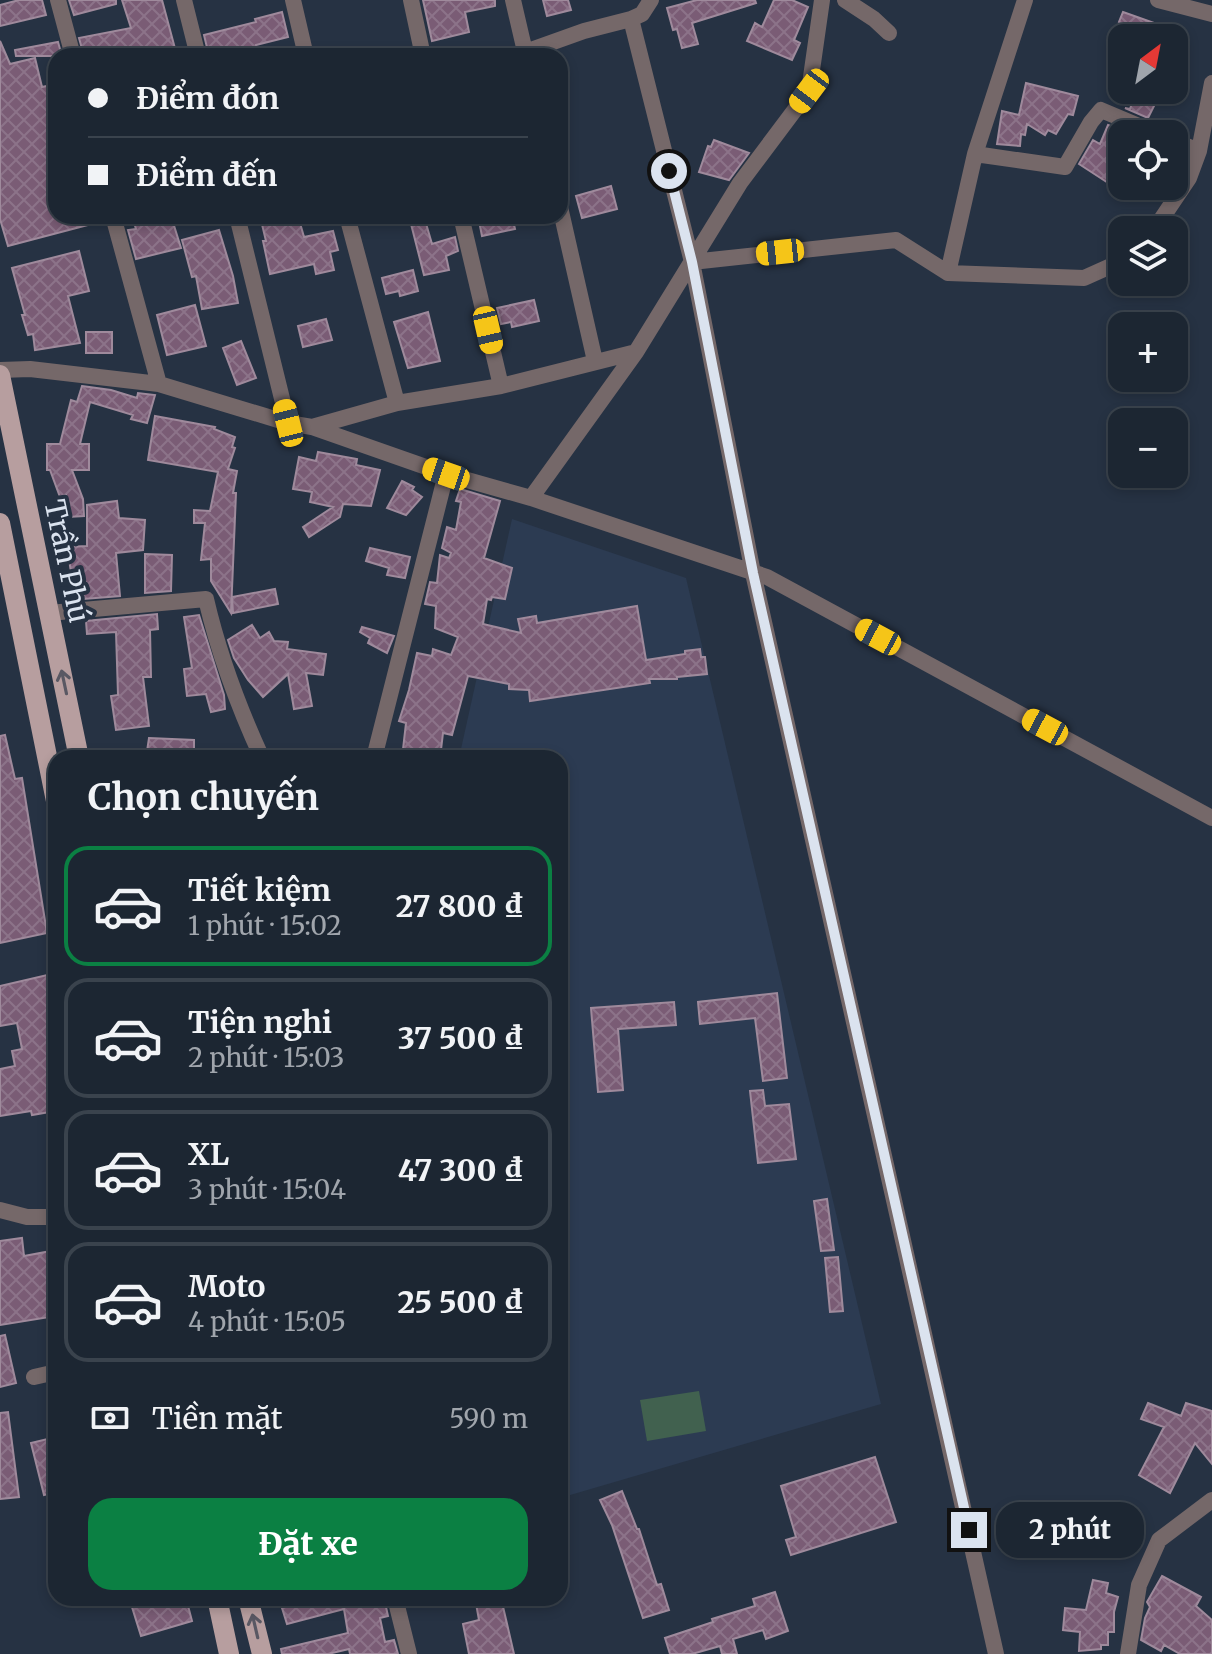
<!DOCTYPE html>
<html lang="vi">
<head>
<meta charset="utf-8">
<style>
  body { margin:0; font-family:Merriweather,serif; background:#29323e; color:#f1f3f6; height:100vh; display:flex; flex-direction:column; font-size:30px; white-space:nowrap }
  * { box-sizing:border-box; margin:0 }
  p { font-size:26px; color:#a0a5ac }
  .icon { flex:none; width:44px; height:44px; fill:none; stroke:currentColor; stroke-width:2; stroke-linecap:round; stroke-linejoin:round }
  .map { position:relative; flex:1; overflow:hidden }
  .side { position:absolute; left:48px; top:750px; width:520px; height:856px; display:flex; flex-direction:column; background:#1c2632; border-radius:24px; box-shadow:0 4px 12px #0003,0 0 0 2px #3a434d }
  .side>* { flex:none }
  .hud { position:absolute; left:48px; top:48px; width:520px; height:176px; border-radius:24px; box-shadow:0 4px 12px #0003,0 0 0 2px #3a434d; display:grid; align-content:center; height:176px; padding:0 40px; background:#1c2632 }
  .needle { width:52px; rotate:32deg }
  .controls { position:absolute; left:1108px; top:24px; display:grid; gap:16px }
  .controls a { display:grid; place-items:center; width:80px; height:80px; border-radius:16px; background:#1c2632; box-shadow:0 4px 12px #0003,0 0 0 2px #3a434d; font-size:40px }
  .end { position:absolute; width:36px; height:36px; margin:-18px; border:10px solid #dbe3ef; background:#111; box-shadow:0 0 0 4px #111 }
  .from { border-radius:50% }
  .bubble { position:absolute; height:56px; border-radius:24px; background:#1c2632; box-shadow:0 4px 12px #0003,0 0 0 2px #3a434d; font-size:26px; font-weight:800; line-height:56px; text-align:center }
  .car { position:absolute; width:24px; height:48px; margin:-24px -12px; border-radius:10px; box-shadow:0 0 6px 2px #0007; background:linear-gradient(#f5c518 24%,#345 0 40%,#f5c518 0 76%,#345 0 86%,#f5c518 0) }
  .hud b { display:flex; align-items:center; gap:28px; height:76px; font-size:30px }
  .hud b+b { border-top:2px solid #3a434d }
  .hud i { width:20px; height:20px; background:#f1f3f6 }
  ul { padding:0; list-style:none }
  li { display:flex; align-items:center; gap:24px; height:120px; margin:0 16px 12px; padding:0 24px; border:4px solid #3a434d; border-radius:24px }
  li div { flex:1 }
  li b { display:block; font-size:30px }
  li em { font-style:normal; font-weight:800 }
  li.on { border-color:#0b8043 }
  li>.icon { width:72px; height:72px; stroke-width:1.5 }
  h2 { padding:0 40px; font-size:36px; line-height:96px }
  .pay { display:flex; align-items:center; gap:20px; height:88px; padding:0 40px; font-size:30px }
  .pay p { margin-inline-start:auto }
  .primary-button { display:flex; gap:16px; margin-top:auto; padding:16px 40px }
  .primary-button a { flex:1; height:92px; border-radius:24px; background:#0b8043; color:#fff; font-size:32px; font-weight:800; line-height:92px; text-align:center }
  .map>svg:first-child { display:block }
  .built { fill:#2c3b52 }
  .pitch { fill:#41614f }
  .building { fill:url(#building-cross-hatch); stroke:#9f8a9c; stroke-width:2 }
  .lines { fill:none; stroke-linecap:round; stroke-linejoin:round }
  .street { stroke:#756869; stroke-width:16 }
  .primary { stroke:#b79e9f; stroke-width:20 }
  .oneway { stroke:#595863 }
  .route { stroke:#dbe3ef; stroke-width:10 }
  .labels { text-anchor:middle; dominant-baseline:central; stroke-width:8; stroke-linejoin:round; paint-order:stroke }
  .street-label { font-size:28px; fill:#dbe3ef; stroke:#263243 }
</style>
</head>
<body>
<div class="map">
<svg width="1212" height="1654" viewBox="0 0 1212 1654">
  <defs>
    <pattern id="building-cross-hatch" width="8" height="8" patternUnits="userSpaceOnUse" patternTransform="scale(2)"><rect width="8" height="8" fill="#7a5c75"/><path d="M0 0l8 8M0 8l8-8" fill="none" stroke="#8c7389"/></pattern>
  </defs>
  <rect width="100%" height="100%" fill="#263243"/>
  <path class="built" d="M512 519 686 578 881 1404 560 1498V758H459Z"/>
  <path class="pitch" d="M699 1391 706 1431 647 1441 640 1400Z"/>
  <path class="building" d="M19 0H42L46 15 0 26V5Z
    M69 0H116V4L74 15Z
    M122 0H162L177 56H84L79 38 131 28Z
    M423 0H495V6L465 12 469 32 432 41Z
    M543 0H568L571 10 547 16Z
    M697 0H755L756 3 692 23 698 44 682 48 677 29 673 30 667 8Z
    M774 0H792L808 7 794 40 800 43 792 60 747 41 755 23 762 27Z
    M282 12 288 37 256 45 257 48 224 56H209L204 35 256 22 255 19Z
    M1123 12 1154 23H1168L1167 38H1153V35L1119 22Z
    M0 41 10 64 35 58 42 87 56 84V216H102L103 221 8 246 0 219Z
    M58 42 62 56H16L15 50Z
    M1026 83 1078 96 1073 115 1068 114 1056 134 1048 130 1045 135 1027 124 1025 135 1021 134 1020 146 997 144 1002 111 1019 115Z
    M1110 90H1154L1151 97 1157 100 1148 118 1125 108 1130 109 1133 100Z
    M1108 125 1130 134H1122V192L1079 164 1093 140 1100 144Z
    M714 140 749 153 729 180 699 172 708 146 711 147Z
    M611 186 617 209 582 218 576 196Z
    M132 216H171L181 248 136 259 128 230 136 229Z
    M260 216H298L304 237 333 231 338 250 330 252 334 270 316 274 314 264 270 274 263 241H266Z
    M478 216H512L515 229 482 236Z
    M425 220 432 244 455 237 458 251 446 256 449 270 424 275 411 224Z
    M219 230 233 276 238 303 202 309 196 276 192 277 182 240Z
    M79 251 89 291 68 296 80 343 35 350 33 334 28 335 22 315H25L12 268Z
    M413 270 418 291 400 296 399 291 386 294 382 278Z
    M534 300 539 321 512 327 511 322 501 324 497 308Z
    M195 305 206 346 167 355 157 315Z
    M428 312 440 361 408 368 394 322Z
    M326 319 332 340 303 347 298 326Z
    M86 332H112V353H86Z
    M241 341 256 378 237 385 223 348Z
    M82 386 111 390 137 398 138 393 155 395 147 423 131 419 133 415 90 402 80 444H89V470H72L83 499 84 516 68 517 66 495 60 497 50 470H47V444H60L71 400 77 402Z
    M155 416 215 427 214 429 235 437 232 447 235 448 228 469 237 471 233 493H236L231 613 211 581V559L201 560 205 523H194V510L210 511 218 472 148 460Z
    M318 452 357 459 356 465 380 470 371 506 343 504 340 517 309 537 303 527 333 507 310 502 312 492 293 489 299 457 316 461Z
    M402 481 414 487 412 490 422 497 406 515 387 508Z
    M460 489 500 501 484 558 512 568 505 599 492 597 491 600 487 599 483 624 521 633 518 619 536 616 537 623 637 606 646 660 685 654V651L700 649 701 657H705L707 674 677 677V679H649L650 683 530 701 529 690 509 689V684L468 676 452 735 443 733 440 758H402L406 723 399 721 409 690 417 653 432 656 433 649 451 655 458 637 435 628 436 606 425 604 430 582 437 583 440 555 449 558 451 553 442 548 447 527 456 530 461 502 456 501Z
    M117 501 119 518 145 520 143 550 116 553 120 596 84 599 83 591H74L67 547 87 546V505Z
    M370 548 410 557 405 578 387 575 389 568 366 561Z
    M145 554 172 555 171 591 145 593Z
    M275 589 278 604 233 613 232 597Z
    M157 614 158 629 150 630 151 677H143L149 726 116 730 111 696 118 695 116 632 87 634 86 621Z
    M199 615 224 695 225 709 211 712 206 694 187 696 184 669 192 668 184 617Z
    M252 625 260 638 269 632 274 641 288 642 287 649 326 654 323 675 306 673 312 706 294 709 288 674 263 697 248 680 234 658 228 640Z
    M362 627 394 636 387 653 368 643 370 638 360 632Z
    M5 735 15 779 22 778 47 933 0 943V736Z
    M149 738 194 740V758H146Z
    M56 973V1111L32 1115 31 1111 0 1116V1069L15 1066 12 1051 22 1049 17 1023 0 1026V986Z
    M777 993 787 1078 763 1081 755 1018 700 1024 698 1002Z
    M674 1002 676 1025 618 1029 623 1090 598 1092 591 1008Z
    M763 1090 765 1106 789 1104 796 1159 758 1163 750 1091Z
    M827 1199 834 1250 821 1251 814 1201Z
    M22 1238 24 1256 56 1250V1316L0 1325V1241Z
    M838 1257 843 1311 830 1312 825 1258Z
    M5 1335 16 1383 0 1387V1336Z
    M1148 1403 1181 1416 1186 1403 1212 1411V1464L1195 1443 1170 1493 1139 1475 1164 1427 1141 1419Z
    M8 1412 19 1497 0 1499V1413Z
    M56 1437V1492L44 1495 31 1443Z
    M875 1457 896 1522 791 1555 786 1540 796 1537 781 1486Z
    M622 1491 637 1529H639L657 1585 661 1584 669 1610 643 1618 612 1525 600 1500Z
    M1162 1576 1201 1597 1196 1606 1212 1620V1654H1180L1164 1645 1161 1651 1141 1640 1145 1618 1150 1607 1147 1602Z
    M1093 1580 1108 1583 1106 1593 1118 1597 1114 1612V1632H1108V1645H1101V1649L1079 1651 1080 1632 1063 1630 1065 1608 1086 1610Z
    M775 1592 788 1631 766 1639 763 1630 733 1639 737 1654H722L720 1646 692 1654H670L665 1638 713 1622 712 1619 755 1606 753 1599Z
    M135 1598H186L192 1621 141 1636 132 1607 137 1605Z
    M319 1598H384L388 1616 380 1618 385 1642 394 1640 398 1654H350L349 1649 328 1654H282L281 1649 348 1633 344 1609 287 1624 282 1608Z
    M475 1598H501L514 1654H469L463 1624 479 1620Z"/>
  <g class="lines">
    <path class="street" d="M58 0 73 56
      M184 0 198 56
      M293 0 306 56
      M411 0 423 56
      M513 0 526 56
      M845 0 874 19 889 33
      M1025 0 975 154 1065 167 1091 122 1101 110 1158 134
      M1158 0 1212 14
      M631 19 692 262 753 573 996 1654
      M514 56 584 31 631 19 642 14 651 0
      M1174 141 1199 151
      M560 207 595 361
      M113 216 159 384
      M237 216 288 423
      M347 216 397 403
      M461 216 501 386
      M1154 230 1189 178 1199 151 1212 83
      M692 262 896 240 948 273 1084 278 1122 261
      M948 273 975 154
      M0 370 30 369 159 384 288 423 312 427 446 474 531 498 636 352 740 183 809 91 822 0
      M312 427 397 403 501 386 636 352
      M531 498 767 577 1212 818
      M49 613 206 599C219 655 238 706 262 758
      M374 758 446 474
      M0 1210 27 1217H56
      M34 1377 56 1372
      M395 1598 409 1654
      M1128 1654 1139 1585 1159 1540 1212 1500"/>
    <path class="primary" d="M0 375 79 758
      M0 523 56 801
      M217 1598 229 1654
      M248 1598 262 1654"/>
  </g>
  <defs><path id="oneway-shaft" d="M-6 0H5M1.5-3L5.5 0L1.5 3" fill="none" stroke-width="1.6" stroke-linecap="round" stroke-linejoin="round" transform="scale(2)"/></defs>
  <g class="oneway">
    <use href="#oneway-shaft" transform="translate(64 682) rotate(-102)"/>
    <use href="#oneway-shaft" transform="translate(255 1626) rotate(-103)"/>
  </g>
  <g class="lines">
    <path class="route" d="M669 171 692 262 753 573 969 1530"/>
  </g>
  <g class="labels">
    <g class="street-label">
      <text transform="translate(67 561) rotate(78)">Trần Phú</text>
    </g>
  </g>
</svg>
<div class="controls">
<a><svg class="needle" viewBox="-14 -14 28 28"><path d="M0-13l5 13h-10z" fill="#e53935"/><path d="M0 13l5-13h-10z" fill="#a0a5ac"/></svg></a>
<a><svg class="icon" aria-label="locate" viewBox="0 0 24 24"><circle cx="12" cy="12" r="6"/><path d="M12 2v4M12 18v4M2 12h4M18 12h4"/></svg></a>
<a><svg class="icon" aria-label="layers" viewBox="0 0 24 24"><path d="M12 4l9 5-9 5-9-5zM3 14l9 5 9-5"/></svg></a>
<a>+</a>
<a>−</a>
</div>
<i class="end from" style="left:669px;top:171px"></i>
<i class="end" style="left:969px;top:1530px"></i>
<div class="bubble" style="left:996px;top:1502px;width:148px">2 phút</div>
<i class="car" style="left:809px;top:91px;rotate:217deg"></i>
<i class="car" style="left:780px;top:252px;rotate:264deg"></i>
<i class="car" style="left:488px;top:330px;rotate:167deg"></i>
<i class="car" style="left:288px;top:423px;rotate:346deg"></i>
<i class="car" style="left:446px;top:474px;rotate:289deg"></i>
<i class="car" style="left:878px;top:637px;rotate:298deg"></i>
<i class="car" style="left:1045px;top:727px;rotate:298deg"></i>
<div class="hud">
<b><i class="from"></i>Điểm đón</b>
<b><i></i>Điểm đến</b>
</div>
<section class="side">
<h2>Chọn chuyến</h2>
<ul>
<li class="on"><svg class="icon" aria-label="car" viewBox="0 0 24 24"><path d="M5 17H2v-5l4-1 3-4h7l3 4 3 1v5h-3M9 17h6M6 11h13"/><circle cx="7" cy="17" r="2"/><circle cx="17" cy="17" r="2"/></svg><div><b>Tiết kiệm</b><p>1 phút · 15:02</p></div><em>27 800 ₫</em></li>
<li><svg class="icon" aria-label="car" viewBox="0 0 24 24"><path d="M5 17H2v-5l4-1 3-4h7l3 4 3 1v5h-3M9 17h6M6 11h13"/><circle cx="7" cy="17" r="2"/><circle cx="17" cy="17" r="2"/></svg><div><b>Tiện nghi</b><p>2 phút · 15:03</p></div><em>37 500 ₫</em></li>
<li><svg class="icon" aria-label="car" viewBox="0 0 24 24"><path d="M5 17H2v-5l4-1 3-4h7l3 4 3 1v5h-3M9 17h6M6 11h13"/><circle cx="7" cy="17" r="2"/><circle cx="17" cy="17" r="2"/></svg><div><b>XL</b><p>3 phút · 15:04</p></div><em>47 300 ₫</em></li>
<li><svg class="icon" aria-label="car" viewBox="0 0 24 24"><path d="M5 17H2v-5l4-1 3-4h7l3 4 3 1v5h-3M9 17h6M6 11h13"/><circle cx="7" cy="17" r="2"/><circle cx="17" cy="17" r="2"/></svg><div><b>Moto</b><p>4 phút · 15:05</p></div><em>25 500 ₫</em></li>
</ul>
<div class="pay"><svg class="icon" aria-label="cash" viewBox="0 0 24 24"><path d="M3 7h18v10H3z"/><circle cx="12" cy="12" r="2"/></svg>Tiền mặt<p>590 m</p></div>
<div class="primary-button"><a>Đặt xe</a></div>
</section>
</div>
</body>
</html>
